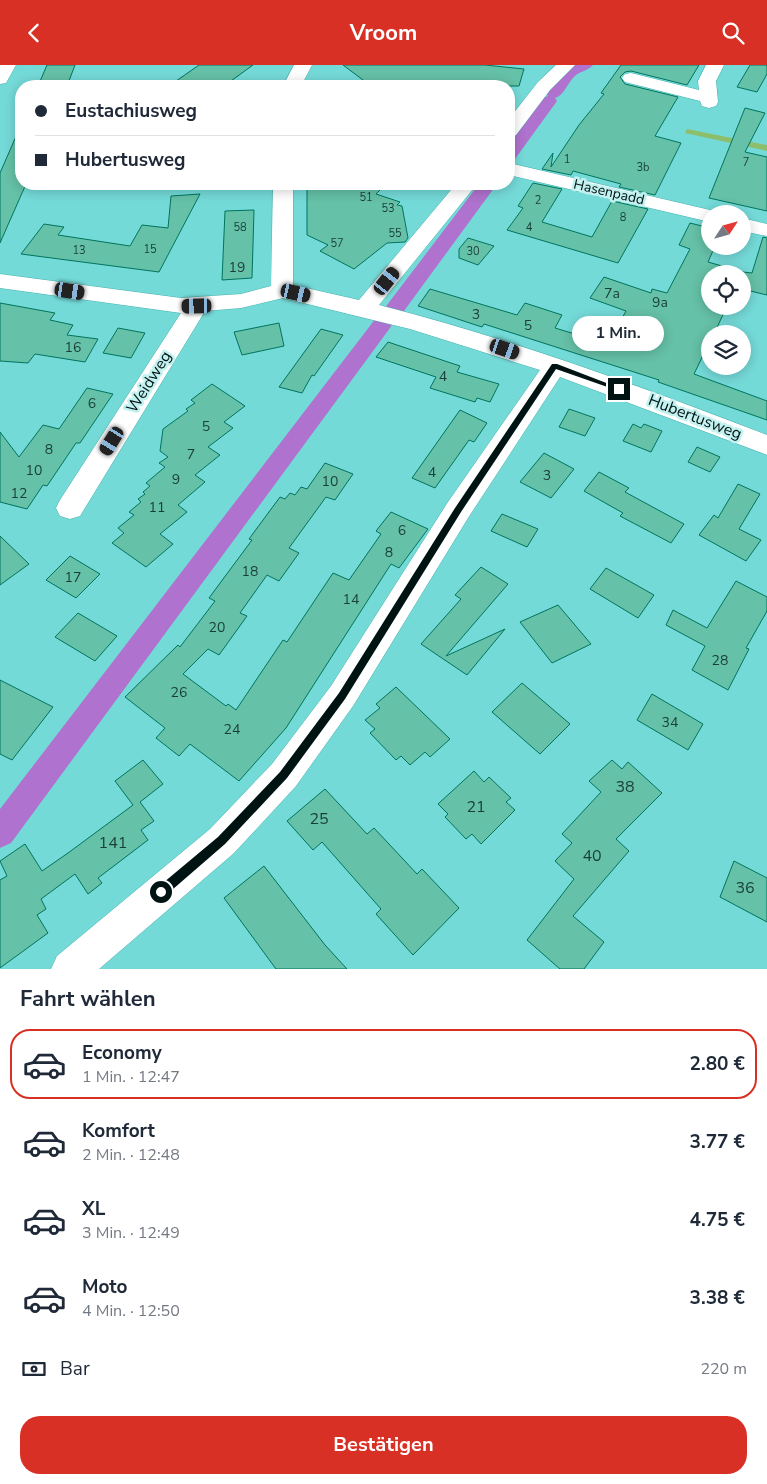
<!DOCTYPE html>
<html lang="de">
<head>
<meta charset="utf-8">
<style>
  body { margin:0; font-family:"Nunito Sans",sans-serif; background:#f2f2f3; color:#1f2937; height:100vh; display:flex; flex-direction:column; font-size:19px; white-space:nowrap }
  * { box-sizing:border-box; margin:0 }
  p { font-size:16px; color:#747a83 }
  .icon { flex:none; width:28px; height:28px; fill:none; stroke:currentColor; stroke-width:2; stroke-linecap:round; stroke-linejoin:round }
  .map { position:relative; height:904px; overflow:hidden }
  .details { display:flex; flex-direction:column; background:#fff; flex:1 }
  .details>* { flex:none }
  .hud { position:absolute; left:15px; top:15px; width:500px; height:110px; border-radius:20px; box-shadow:0 2px 12px #0003; display:grid; align-content:center; height:110px; padding:0 20px; background:#fff }
  .needle { width:32px; rotate:54deg }
  .fabs { position:absolute; left:701px; top:140px; display:grid; gap:10px }
  .fabs a { display:grid; place-items:center; width:50px; height:50px; border-radius:50%; background:#fff; box-shadow:0 2px 12px #0003; font-size:25px }
  .end { position:absolute; width:22px; height:22px; margin:-11px; border:6px solid #001313; background:#fff; box-shadow:0 0 0 2px #fff }
  .from { border-radius:50% }
  .bubble { position:absolute; height:35px; border-radius:18px; background:#fff; box-shadow:0 2px 12px #0003; font-size:16px; font-weight:700; line-height:35px; text-align:center }
  .car { position:absolute; width:15px; height:30px; margin:-15px -8px; border-radius:6px; box-shadow:0 0 4px 1px #0007; background:linear-gradient(#222 24%,#8ab4d8 0 40%,#222 0 76%,#8ab4d8 0 86%,#222 0) }
  .hud b { display:flex; align-items:center; gap:18px; height:48px; font-size:19px }
  .hud b+b { border-top:1px solid #e0e1e3 }
  .hud i { width:12px; height:12px; background:#1f2937 }
  ul { padding:0; list-style:none }
  li { display:flex; align-items:center; gap:15px; height:70px; margin:0 10px 8px; padding:0 10px; border:2px solid transparent; border-radius:20px }
  li div { flex:1 }
  li b { display:block; font-size:19px }
  li em { font-style:normal; font-weight:700 }
  li.on { border-color:#d93025 }
  li>.icon { width:45px; height:45px; stroke-width:1.5 }
  h2 { padding:0 20px; font-size:22px; line-height:60px }
  .pay { display:flex; align-items:center; gap:12px; height:55px; padding:0 20px; font-size:19px }
  .pay p { margin-inline-start:auto }
  .button { display:flex; gap:10px; margin-top:auto; padding:10px 20px }
  .button a { flex:1; height:58px; border-radius:20px; background:#d93025; color:#fff; font-size:20px; font-weight:700; line-height:58px; text-align:center }
  header { display:flex; justify-content:space-between; align-items:center; height:65px; padding:0 20px; background:#d93025; color:#fff; font-size:22px; font-weight:700 }
  .map>svg:first-child { display:block }
  .green { fill:#8dbe6c }
  .lines { fill:none; stroke-linecap:round; stroke-linejoin:round }
  .canal { fill:#af72ce; fill-rule:evenodd }
  .building { fill:#65c1a7; stroke:#00745e }
  .minor-casing { stroke:#47b1af; stroke-width:1 }
  .minor { fill:#fff; fill-rule:evenodd }
  .route { fill:#001313 }
  .labels { text-anchor:middle; dominant-baseline:central; stroke-width:5; stroke-linejoin:round; paint-order:stroke }
  .far-number-label { font-size:11px; fill:#193e38 }
  .far-street-label { font-size:14px; fill:#001313; stroke:#c3f1f0 }
  .number-label { font-size:14px; fill:#193e38 }
  .street-label { font-size:16px; fill:#001313; stroke:#c3f1f0 }
  .near-number-label { font-size:16px; fill:#193e38 }
</style>
</head>
<body>
<header><svg class="icon" aria-label="back" viewBox="0 0 24 24"><path d="M15 5l-7 7 7 7"/></svg>Vroom<svg class="icon" aria-label="search" viewBox="0 0 24 24"><circle cx="10" cy="10" r="6"/><path d="M15 15l6 6"/></svg></header>
<div class="map">
<svg width="767" height="904" viewBox="0 0 767 904">
  <rect width="100%" height="100%" fill="#74dad8"/>
  <path class="green" d="M687 64 767 80V86L685 68Z"/>
  <g class="lines">
    <path class="canal" d="M573 0H593C588 6 580 6 575 11 567 18 565 30 555 33L557 36 515 94 509 95V79L543 33 548 31 546 28 564 5Z
      M479 119H497L401 250 394 252 387 250 384 245 387 240Z
      M383 251 390 253 393 258 390 263 11 778 0 783V744L376 253Z"/>
  </g>
  <path class="building" d="M47 0H75L67 21H38Z
    M199 0H253L224 21H169Z
    M343 0H485L524 4 519 21H371Z
    M621 0H699L687 20 631 6 625 7 620 12 625 19 678 32 655 71 681 78 655 130 619 122 621 119 573 106 571 110 542 104 553 88 551 102 579 60 604 29 601 28Z
    M750 0H767V9L757 27 737 22Z
    M745 43 765 48 745 87 767 92V146L709 133Z
    M21 60V119H26L0 178V108Z
    M533 118 562 124 542 157 592 172 612 136 648 144 618 198 507 165 523 143 518 141Z
    M307 119H362L380 125 376 129 400 137 397 140 402 141 408 173 405 177 387 178 354 204 320 186 328 180 307 170Z
    M200 129 159 207 21 189 44 159 64 162 58 170 130 181 142 160 168 163 171 131Z
    M254 145 252 213 222 215 225 146Z
    M703 157 710 159V181H715L708 197 743 207 752 208 763 172 767 173V230L742 224V209H710V241H727L714 269H710V276L694 309 767 336V355L658 317 659 315 484 259 482 262 418 241 430 224 517 250 525 238 562 250 555 263 608 279 626 246 590 233 604 212 651 228 652 224 667 228 690 184 679 180 690 158 702 161Z
    M468 173 494 181 478 200 459 193V184Z
    M0 238 55 248 50 255 73 260 67 270 98 274 85 297 35 289 28 298 0 296Z
    M279 258 284 281 242 290 234 267Z
    M118 263 145 268 131 293 103 288Z
    M321 264 343 270 314 311 312 310 302 328 279 322Z
    M388 277 460 301 457 307 499 319 490 337 477 333 475 337 430 323 436 312 376 292Z
    M212 319 245 341 224 357 233 363 208 382 220 390 195 410 205 417 178 440 187 447 160 469 173 479 146 502 112 478 124 468 118 463 134 450 129 447 141 437 138 434 145 429 143 427 150 421 146 418 165 402 159 398 168 392 160 386 163 364 188 346 186 344 195 338 191 335Z
    M87 323 113 329 80 378H76L47 421 43 420 27 444 0 437V367L19 392 43 360 59 364Z
    M569 344 595 353 585 371 559 362Z
    M460 345 487 358 474 377 469 375 435 423 412 413Z
    M633 359 641 363 644 359 662 366 651 387 623 376Z
    M697 382 720 392 710 407 688 397Z
    M544 388 574 404 551 433 520 417Z
    M325 398 353 409 335 435 326 432 289 483 299 488 279 516 267 510 240 548 247 551 219 590 208 584 183 609 226 641 228 639 236 645 283 575 287 577 333 508 349 515 381 469 376 466 391 447 428 464 399 503 391 499 286 663 239 716 190 679 179 691 156 673 165 663 125 632 178 580 180 582 215 536 209 533 252 475 249 474 280 432 285 434 290 428 295 430 301 422 307 424Z
    M599 407 629 423 625 427 684 459 671 478 620 451 623 448 584 426Z
    M738 419 760 429 739 464 761 475 746 496 699 470 714 450 718 453Z
    M502 449 538 464 527 482 491 466Z
    M0 471 29 499 0 520Z
    M70 491 100 509 76 533 46 515Z
    M481 502 508 519 446 591 505 564 467 610 421 579 461 534 455 530Z
    M606 503 654 530 638 553 590 524Z
    M736 516 767 532V546L746 583 749 584 728 625 692 605 705 581 666 560 673 545 707 563Z
    M558 540 591 579 552 598 520 557Z
    M78 548 117 571 95 596 55 572Z
    M0 615 53 642 12 695 0 689Z
    M522 618 570 659 540 689 492 647Z
    M396 622 450 674 430 692 425 687 410 700 401 691 396 695 370 668 375 664 365 655 380 643 376 639Z
    M652 629 703 659 688 685 637 655Z
    M143 695 163 719 140 737 154 756 141 765 148 775 98 813 102 818 88 829 75 809 41 834 46 844 37 850 48 868 0 903V815L7 811 0 796 25 779 42 806 68 788 133 740 115 716Z
    M612 695 622 704 628 697 662 728 616 774 629 786 573 851 604 877 584 904H560L527 875 574 814 555 796 572 778 562 769 601 727 589 716Z
    M474 706 484 717 489 712 511 733 506 737 515 745 481 779 472 769 466 774 445 752 448 749 438 739Z
    M325 724 367 769 374 763 417 809 422 804 459 843 413 890 376 849 381 844 322 777 313 785 287 756Z
    M734 796 767 813V857L720 832Z
    M264 801 325 880 347 904H276L224 833Z"/>
  <g class="lines">
    <defs>
      <path id="minor" d="M0 0H16L6 18 0 19Z
        M294 0H312L301 21H283Z
        M556 0H575L550 25 516 70 509 72V54L538 17Z
        M706 0H724L716 16 718 37 716 41 709 43 702 41 700 36 625 17 622 13 625 9 631 8 699 25 698 16Z
        M509 98 710 145 719 149H710V157L509 110Z
        M273 119H293V220L359 235 456 119H477L379 240C512 274 640 321 767 370V390L560 312 468 453 353 641 296 721 234 788 99 904H51L57 891 210 764 272 699 331 621 448 437 540 305 410 264 283 233 241 243 205 246 80 451 70 454 60 451 56 443 60 435 181 248 0 223V209L181 233 241 229 271 221Z
        M742 153 767 159V171L742 166Z"/>
    </defs>
    <use href="#minor" class="minor-casing"/>
    <use href="#minor" class="minor"/>
  </g>
  <path class="route" d="M552 299H557L622 324 616 325 556 304 461 447 345 634 287 713 225 779 165 831 161 832 157 831 156 827 157 823 218 772 280 707 339 628 455 443Z"/>
  <g class="labels">
    <g class="far-number-label">
      <text x="567" y="94">1</text>
      <text x="746" y="97">7</text>
      <text x="643" y="102">3b</text>
      <text x="366" y="132">51</text>
      <text x="538" y="135">2</text>
      <text x="388" y="143">53</text>
      <text x="623" y="152">8</text>
      <text x="240" y="162">58</text>
      <text x="529" y="162">4</text>
      <text x="395" y="168">55</text>
      <text x="337" y="178">57</text>
      <text x="150" y="184">15</text>
      <text x="79" y="185">13</text>
      <text x="473" y="186">30</text>
    </g>
    <g class="far-street-label">
      <text transform="translate(609 127) rotate(13)">Hasenpadd</text>
    </g>
    <g class="number-label">
      <text x="237" y="202">19</text>
      <text x="612" y="228">7a</text>
      <text x="660" y="237">9a</text>
      <text x="476" y="249">3</text>
      <text x="528" y="260">5</text>
      <text x="73" y="282">16</text>
      <text x="443" y="311">4</text>
      <text x="92" y="338">6</text>
      <text x="206" y="361">5</text>
      <text x="49" y="384">8</text>
      <text x="191" y="389">7</text>
      <text x="34" y="405">10</text>
      <text x="432" y="407">4</text>
      <text x="547" y="410">3</text>
      <text x="176" y="414">9</text>
      <text x="330" y="416">10</text>
      <text x="19" y="428">12</text>
      <text x="157" y="442">11</text>
      <text x="402" y="465">6</text>
      <text x="389" y="487">8</text>
      <text x="250" y="506">18</text>
      <text x="73" y="512">17</text>
      <text x="351" y="534">14</text>
      <text x="217" y="562">20</text>
      <text x="720" y="595">28</text>
      <text x="179" y="627">26</text>
      <text x="670" y="657">34</text>
      <text x="232" y="664">24</text>
    </g>
    <g class="street-label">
      <text transform="translate(149 317) rotate(-58)">Weidweg</text>
      <text transform="translate(695 352) rotate(21)">Hubertusweg</text>
    </g>
    <g class="near-number-label">
      <text x="625" y="722">38</text>
      <text x="476" y="742">21</text>
      <text x="319" y="754">25</text>
      <text x="113" y="778">141</text>
      <text x="592" y="791">40</text>
      <text x="745" y="823">36</text>
    </g>
  </g>
</svg>
<div class="fabs">
<a><svg class="needle" viewBox="-14 -14 28 28"><path d="M0-13l5 13h-10z" fill="#e53935"/><path d="M0 13l5-13h-10z" fill="#747a83"/></svg></a>
<a><svg class="icon" aria-label="locate" viewBox="0 0 24 24"><circle cx="12" cy="12" r="6"/><path d="M12 2v4M12 18v4M2 12h4M18 12h4"/></svg></a>
<a><svg class="icon" aria-label="layers" viewBox="0 0 24 24"><path d="M12 4l9 5-9 5-9-5zM3 14l9 5 9-5"/></svg></a>
</div>
<i class="end from" style="left:161px;top:827px"></i>
<i class="end" style="left:619px;top:324px"></i>
<div class="bubble" style="left:572px;top:251px;width:92px">1 Min.</div>
<i class="car" style="left:387px;top:216px;rotate:39deg"></i>
<i class="car" style="left:70px;top:226px;rotate:99deg"></i>
<i class="car" style="left:296px;top:228px;rotate:103deg"></i>
<i class="car" style="left:197px;top:241px;rotate:269deg"></i>
<i class="car" style="left:505px;top:284px;rotate:109deg"></i>
<i class="car" style="left:112px;top:376px;rotate:212deg"></i>
<div class="hud">
<b><i class="from"></i>Eustachiusweg</b>
<b><i></i>Hubertusweg</b>
</div>
</div>
<section class="details">
<h2>Fahrt wählen</h2>
<ul>
<li class="on"><svg class="icon" aria-label="car" viewBox="0 0 24 24"><path d="M5 17H2v-5l4-1 3-4h7l3 4 3 1v5h-3M9 17h6M6 11h13"/><circle cx="7" cy="17" r="2"/><circle cx="17" cy="17" r="2"/></svg><div><b>Economy</b><p>1 Min. · 12:47</p></div><em>2.80 €</em></li>
<li><svg class="icon" aria-label="car" viewBox="0 0 24 24"><path d="M5 17H2v-5l4-1 3-4h7l3 4 3 1v5h-3M9 17h6M6 11h13"/><circle cx="7" cy="17" r="2"/><circle cx="17" cy="17" r="2"/></svg><div><b>Komfort</b><p>2 Min. · 12:48</p></div><em>3.77 €</em></li>
<li><svg class="icon" aria-label="car" viewBox="0 0 24 24"><path d="M5 17H2v-5l4-1 3-4h7l3 4 3 1v5h-3M9 17h6M6 11h13"/><circle cx="7" cy="17" r="2"/><circle cx="17" cy="17" r="2"/></svg><div><b>XL</b><p>3 Min. · 12:49</p></div><em>4.75 €</em></li>
<li><svg class="icon" aria-label="car" viewBox="0 0 24 24"><path d="M5 17H2v-5l4-1 3-4h7l3 4 3 1v5h-3M9 17h6M6 11h13"/><circle cx="7" cy="17" r="2"/><circle cx="17" cy="17" r="2"/></svg><div><b>Moto</b><p>4 Min. · 12:50</p></div><em>3.38 €</em></li>
</ul>
<div class="pay"><svg class="icon" aria-label="cash" viewBox="0 0 24 24"><path d="M3 7h18v10H3z"/><circle cx="12" cy="12" r="2"/></svg>Bar<p>220 m</p></div>
<div class="button"><a>Bestätigen</a></div>
</section>
</body>
</html>
